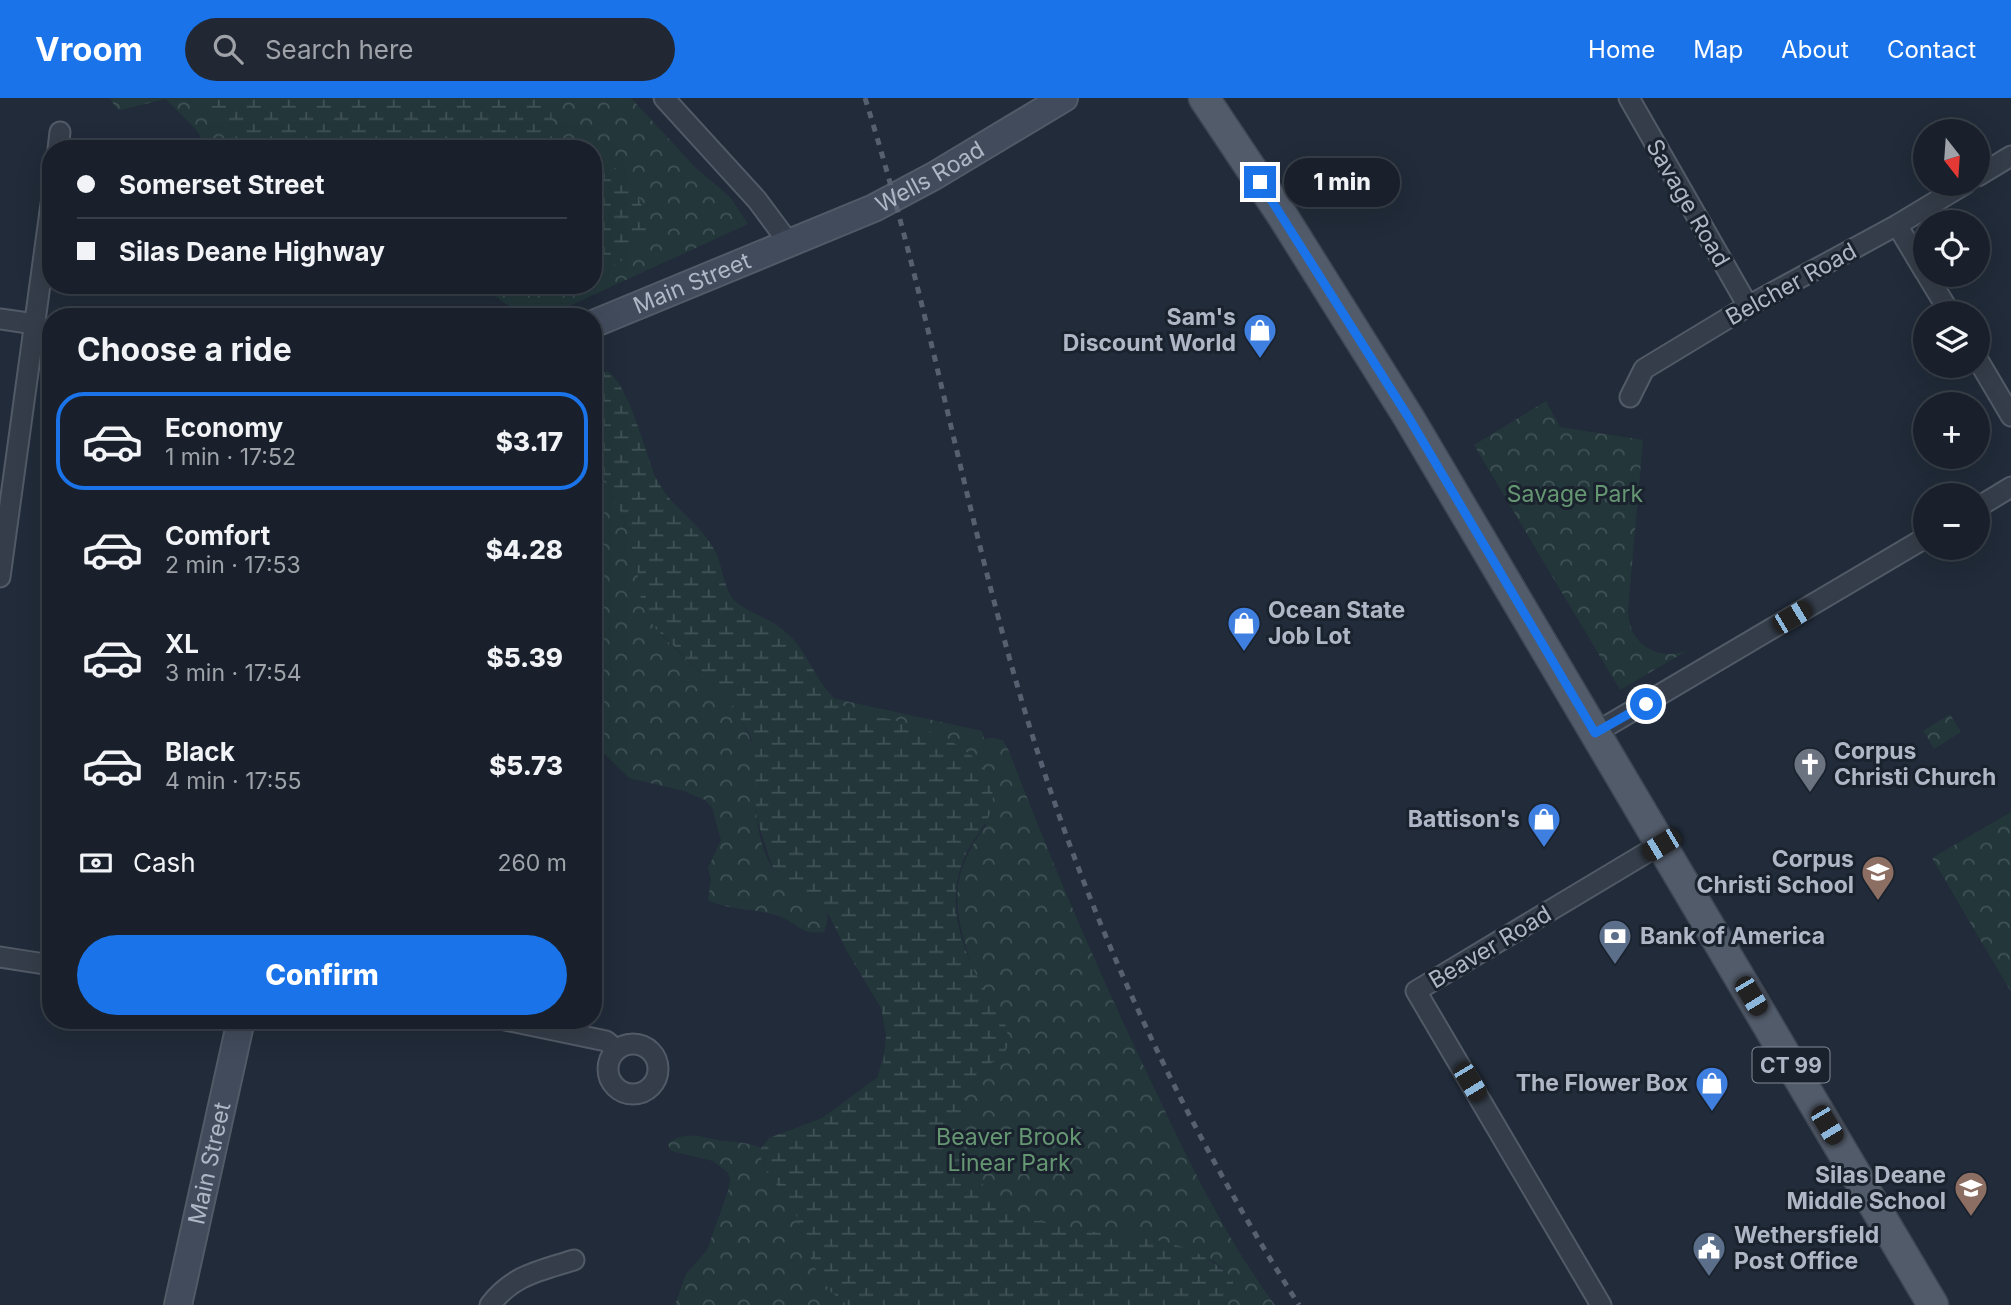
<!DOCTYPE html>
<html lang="en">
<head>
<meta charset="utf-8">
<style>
  body { margin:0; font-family:Inter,sans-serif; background:#222833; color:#f1f3f6; height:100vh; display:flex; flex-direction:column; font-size:26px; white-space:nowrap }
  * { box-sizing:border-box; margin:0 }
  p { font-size:23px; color:#9fa3a9 }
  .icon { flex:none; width:38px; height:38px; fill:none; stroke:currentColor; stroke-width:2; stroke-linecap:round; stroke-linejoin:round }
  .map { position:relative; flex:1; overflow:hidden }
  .drawer { position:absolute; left:42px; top:210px; width:560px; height:721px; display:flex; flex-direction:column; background:#19202b; border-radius:28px; box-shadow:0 7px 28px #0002,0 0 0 2px #373e47 }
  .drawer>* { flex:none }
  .guide { position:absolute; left:42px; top:42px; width:560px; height:154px; border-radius:28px; box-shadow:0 7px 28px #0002,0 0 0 2px #373e47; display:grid; align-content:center; height:154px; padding:0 35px; background:#19202b }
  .needle { width:46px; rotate:163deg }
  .buttons { position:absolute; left:1913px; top:21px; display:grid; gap:14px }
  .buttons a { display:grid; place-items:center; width:77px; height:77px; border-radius:50%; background:#19202b; box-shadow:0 7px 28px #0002,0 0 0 2px #373e47; font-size:35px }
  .end { position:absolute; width:32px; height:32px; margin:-16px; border:9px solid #1a73e8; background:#fff; box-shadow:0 0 0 4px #fff }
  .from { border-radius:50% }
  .bubble { position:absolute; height:49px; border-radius:24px; background:#19202b; box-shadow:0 7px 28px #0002,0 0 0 2px #373e47; font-size:23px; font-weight:800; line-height:49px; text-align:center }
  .car { position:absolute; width:21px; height:42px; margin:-21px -10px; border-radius:9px; box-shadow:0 0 5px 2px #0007; background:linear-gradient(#222 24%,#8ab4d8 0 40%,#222 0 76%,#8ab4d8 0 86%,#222 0) }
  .guide b { display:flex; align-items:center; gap:24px; height:66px; font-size:26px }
  .guide b+b { border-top:2px solid #373e47 }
  .guide i { width:18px; height:18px; background:#f1f3f6 }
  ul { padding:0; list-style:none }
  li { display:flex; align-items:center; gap:21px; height:98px; margin:0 14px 10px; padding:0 21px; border:4px solid transparent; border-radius:28px }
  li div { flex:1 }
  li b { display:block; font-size:26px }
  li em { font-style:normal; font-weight:800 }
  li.active { border-color:#1a73e8 }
  li>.icon { width:63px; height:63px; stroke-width:1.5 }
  h2 { padding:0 35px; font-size:32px; line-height:84px }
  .pay { display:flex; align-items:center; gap:18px; height:77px; padding:0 35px; font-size:26px }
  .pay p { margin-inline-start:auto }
  .primary-button { display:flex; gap:14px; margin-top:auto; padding:14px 35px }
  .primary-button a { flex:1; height:80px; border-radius:42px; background:#1a73e8; color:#fff; font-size:28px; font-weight:800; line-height:80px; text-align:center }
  header { display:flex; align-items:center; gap:42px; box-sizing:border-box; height:98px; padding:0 35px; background:#1a73e8; color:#fff }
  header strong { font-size:33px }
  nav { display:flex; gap:38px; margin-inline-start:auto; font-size:24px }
  .search { width:490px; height:63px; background:#222833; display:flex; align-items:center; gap:18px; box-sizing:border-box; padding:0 24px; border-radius:38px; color:#9fa3a9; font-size:26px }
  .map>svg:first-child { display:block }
  .forest { fill:url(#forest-crowns) }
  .wetland { fill:url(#wetland-marsh) }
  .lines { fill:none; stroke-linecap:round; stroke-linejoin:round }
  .street-casing { stroke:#525a67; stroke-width:23 }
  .secondary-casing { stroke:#525a67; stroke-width:30 }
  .primary-casing { stroke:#3e4653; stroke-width:33 }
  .street { stroke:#343d49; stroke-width:19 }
  .secondary { stroke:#424b5c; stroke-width:26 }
  .primary { stroke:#525b6a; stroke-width:30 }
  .rail { stroke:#566071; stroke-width:5; stroke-dasharray:7 7; stroke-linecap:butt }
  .route { stroke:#1a73e8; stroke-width:9 }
  .labels { text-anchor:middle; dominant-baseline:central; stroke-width:6; stroke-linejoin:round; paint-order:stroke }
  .shield { fill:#1a222e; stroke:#828a98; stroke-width:2 }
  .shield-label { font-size:21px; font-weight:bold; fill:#afb7c6 }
  .street-label { font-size:23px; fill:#afb7c6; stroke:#1a222e }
  .poi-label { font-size:23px; font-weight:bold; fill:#afb7c6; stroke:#1a222e; text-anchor:end }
  .park-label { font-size:23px; fill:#669773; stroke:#1a222e }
</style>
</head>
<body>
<header>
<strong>Vroom</strong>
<div class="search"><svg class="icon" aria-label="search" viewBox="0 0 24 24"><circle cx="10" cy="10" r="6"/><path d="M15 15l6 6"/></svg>Search here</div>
<nav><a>Home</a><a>Map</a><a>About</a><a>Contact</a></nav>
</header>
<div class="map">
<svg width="2011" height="1207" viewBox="0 0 2011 1207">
  <defs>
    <pattern id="forest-crowns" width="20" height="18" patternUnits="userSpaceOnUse" patternTransform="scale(1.75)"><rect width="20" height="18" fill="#23373a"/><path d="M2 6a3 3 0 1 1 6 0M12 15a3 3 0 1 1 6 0" fill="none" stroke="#405255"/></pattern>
    <pattern id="wetland-marsh" width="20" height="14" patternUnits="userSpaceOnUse" patternTransform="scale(1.75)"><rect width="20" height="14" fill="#23373a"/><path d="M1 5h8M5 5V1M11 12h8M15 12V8" fill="none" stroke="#405255"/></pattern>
  </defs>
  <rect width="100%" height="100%" fill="#212b39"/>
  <path class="forest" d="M110 0H631L695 69 730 99 748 126 545 219H534L536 216H521L479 187H593V51H206L198 34 166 1 120 12 115 9Z
    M1546 303 1560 329 1643 342 1628 512C1628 546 1659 566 1690 551L1620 592 1474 347Z
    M593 355 626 426 637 471 641 501 645 512 662 538 723 596 742 623 752 645 764 585 982 633 984 641 991 640 1003 642 1009 653C1053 769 1102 882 1156 994 1191 1068 1226 1141 1275 1207H1227L1233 1195V1182L1215 1164 1179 1149 1079 1207H675L686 1176 707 1152 728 1093 730 1081 728 1075 713 1063 675 1054 670 1052 668 1046C685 1031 704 1040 722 1043 737 1044 748 1044 761 1050 759 1074 781 1089 792 1107 796 1115 800 1125 802 1133L871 1004 892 925 970 862C952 807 950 774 987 726L757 675C752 714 759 768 792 793 801 801 818 803 825 813 830 820 826 827 824 834 801 837 801 828 783 820 761 810 728 813 708 802L711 781 708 770 721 742 712 710 705 702 684 693 629 680 606 657 593 651Z
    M1950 616 1961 634 1934 651 1923 633Z
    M2011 714V894L1932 760Z"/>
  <path class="wetland" d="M203 0H548C557 23 543 35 570 51H270C230 44 224 33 203 0Z
    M593 60C602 63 611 66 618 72 632 83 655 124 644 140 629 154 615 176 593 173Z
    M607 273C629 286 645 355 656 380 669 408 699 424 714 451 723 467 724 495 737 505 753 517 771 520 788 536 812 558 818 596 850 611 866 618 884 619 901 624 934 633 985 653 992 691 996 715 984 727 972 745 963 759 957 778 956 795 953 825 968 863 983 889 993 907 1012 925 1007 949 1003 964 987 964 978 974 956 1001 962 1053 979 1081 985 1090 995 1106 1004 1111 1018 1120 1039 1123 1055 1127 1116 1142 1186 1130 1233 1182V1195L1227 1207H847L831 1194 817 1174 807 1152 801 1129 792 1107 766 1073 760 1056 761 1050 769 1040 822 1020 878 979 883 968 886 938 881 910 848 855 829 817 815 806 792 794 775 776 758 725 755 701 756 663 751 640 742 623 723 596 654 529 645 512 641 501 637 471 626 426 593 355V281Z"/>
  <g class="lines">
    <defs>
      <path id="street" d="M664 0 757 102 789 145
        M1629 0 1748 208
        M58 51 60 34
        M1978 78 2011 58
        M1897 127 1925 174
        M1927 177 1950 215
        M0 221 35 226
        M1978 262 2011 318
        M1630 299 1644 271 1748 208 1897 127 1965 86
        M1978 409 2011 389
        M0 479 51 106
        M1595 635 1925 440
        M0 859 51 867
        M505 922 606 943 617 952
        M608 971a25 25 0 1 1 50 0a25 25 0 1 1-50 0Z
        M490 1207C513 1177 539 1173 574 1162
        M1601 1207 1416 893 1661 746"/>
      <g id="secondary">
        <path id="s1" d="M593 226 874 110 934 78 1064 0"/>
        <path id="s2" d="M178 1207 241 922"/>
      </g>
      <path id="primary" d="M1204 0 1282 117 1409 320 1933 1207"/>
    </defs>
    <use href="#street" class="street-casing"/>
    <use href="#secondary" class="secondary-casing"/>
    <use href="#primary" class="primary-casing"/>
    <use href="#street" class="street"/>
    <use href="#secondary" class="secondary"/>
    <use href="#primary" class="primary"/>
    <path class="rail" d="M865 0C926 194 961 395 1018 590 1081 807 1177 1016 1299 1207"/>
  </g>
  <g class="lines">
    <path class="route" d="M1260 84 1409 320 1595 635 1646 606"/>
  </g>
  <defs>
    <symbol id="shop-pin" viewBox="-11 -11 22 30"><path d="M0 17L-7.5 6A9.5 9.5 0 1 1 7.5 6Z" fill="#3f7fe0" stroke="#1a222e"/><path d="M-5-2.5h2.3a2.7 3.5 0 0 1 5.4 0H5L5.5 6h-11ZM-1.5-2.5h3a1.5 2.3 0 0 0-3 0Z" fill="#fff"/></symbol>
    <symbol id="church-pin" viewBox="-11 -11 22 30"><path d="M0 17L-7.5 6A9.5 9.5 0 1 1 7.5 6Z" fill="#6b7280" stroke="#1a222e"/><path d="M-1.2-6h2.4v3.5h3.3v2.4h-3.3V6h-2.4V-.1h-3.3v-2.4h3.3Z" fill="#fff"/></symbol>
    <symbol id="school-pin" viewBox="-11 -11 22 30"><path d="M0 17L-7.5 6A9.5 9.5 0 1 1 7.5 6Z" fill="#8d6e63" stroke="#1a222e"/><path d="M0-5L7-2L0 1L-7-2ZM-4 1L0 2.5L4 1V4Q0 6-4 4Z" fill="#fff"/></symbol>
    <symbol id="bank-pin" viewBox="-11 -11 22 30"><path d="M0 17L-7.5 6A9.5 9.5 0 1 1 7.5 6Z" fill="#5c6f8a" stroke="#1a222e"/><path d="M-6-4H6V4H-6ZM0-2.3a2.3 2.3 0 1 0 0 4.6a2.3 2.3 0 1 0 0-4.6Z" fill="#fff"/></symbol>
    <symbol id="civic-pin" viewBox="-11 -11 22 30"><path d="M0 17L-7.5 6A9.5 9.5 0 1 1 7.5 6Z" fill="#5c6f8a" stroke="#1a222e"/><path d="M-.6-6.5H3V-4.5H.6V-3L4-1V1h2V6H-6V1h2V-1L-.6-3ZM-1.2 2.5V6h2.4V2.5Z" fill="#fff"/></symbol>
  </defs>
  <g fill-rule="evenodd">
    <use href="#shop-pin" x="1241" y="213" width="38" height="52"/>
    <use href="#shop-pin" x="1225" y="506" width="38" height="52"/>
    <use href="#church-pin" x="1791" y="647" width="38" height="52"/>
    <use href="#shop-pin" x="1525" y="702" width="38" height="52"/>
    <use href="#school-pin" x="1859" y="755" width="38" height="52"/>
    <use href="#bank-pin" x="1596" y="819" width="38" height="52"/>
    <use href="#shop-pin" x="1693" y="966" width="38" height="52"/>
    <use href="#school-pin" x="1952" y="1071" width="38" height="52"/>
    <use href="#civic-pin" x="1690" y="1131" width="38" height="52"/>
  </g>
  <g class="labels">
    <rect class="shield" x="1752.5" y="949.5" width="77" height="35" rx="5"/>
    <g class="shield-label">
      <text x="1791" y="967">CT 99</text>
    </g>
    <g class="street-label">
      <text stroke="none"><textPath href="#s1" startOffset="368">Wells Road</textPath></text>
      <text transform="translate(1688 105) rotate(60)">Savage Road</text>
      <text stroke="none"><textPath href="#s1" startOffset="107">Main Street</textPath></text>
      <text transform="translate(1791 186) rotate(-29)">Belcher Road</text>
      <text transform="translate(1490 849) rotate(-31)">Beaver Road</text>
      <text stroke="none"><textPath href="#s2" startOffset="145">Main Street</textPath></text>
    </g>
    <g class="poi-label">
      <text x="1236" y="219">Sam's<tspan x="1236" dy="26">Discount World</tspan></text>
      <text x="1268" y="512" text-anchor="start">Ocean State<tspan x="1268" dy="26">Job Lot</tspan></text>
      <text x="1834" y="653" text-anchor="start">Corpus<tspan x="1834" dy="26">Christi Church</tspan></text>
      <text x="1520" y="721">Battison's</text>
      <text x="1854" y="761">Corpus<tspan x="1854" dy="26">Christi School</tspan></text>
      <text x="1640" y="838" text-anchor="start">Bank of America</text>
      <text x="1688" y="985">The Flower Box</text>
      <text x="1946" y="1077">Silas Deane<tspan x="1946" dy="26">Middle School</tspan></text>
      <text x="1734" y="1137" text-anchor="start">Wethersfield<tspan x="1734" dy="26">Post Office</tspan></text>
    </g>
    <g class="park-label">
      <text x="1575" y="396">Savage Park</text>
      <text x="1009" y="1039">Beaver Brook<tspan x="1009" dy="26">Linear Park</tspan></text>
    </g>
  </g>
</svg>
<div class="buttons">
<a><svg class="needle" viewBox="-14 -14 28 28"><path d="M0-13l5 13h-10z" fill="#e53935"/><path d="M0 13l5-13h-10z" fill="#9fa3a9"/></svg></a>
<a><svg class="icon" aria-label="locate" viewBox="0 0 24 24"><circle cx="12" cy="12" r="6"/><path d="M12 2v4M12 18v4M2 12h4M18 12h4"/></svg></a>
<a><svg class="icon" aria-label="layers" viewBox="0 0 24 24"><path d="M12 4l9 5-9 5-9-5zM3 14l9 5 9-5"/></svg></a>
<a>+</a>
<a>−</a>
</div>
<i class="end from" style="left:1646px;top:606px"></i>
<i class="end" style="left:1260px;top:84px"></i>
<div class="bubble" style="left:1284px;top:60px;width:116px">1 min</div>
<i class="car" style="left:1792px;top:519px;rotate:59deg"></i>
<i class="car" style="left:1661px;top:747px;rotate:239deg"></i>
<i class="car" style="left:1751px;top:898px;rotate:149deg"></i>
<i class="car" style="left:1470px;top:984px;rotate:149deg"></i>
<i class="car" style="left:1827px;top:1027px;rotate:149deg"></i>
<div class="guide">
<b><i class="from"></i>Somerset Street</b>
<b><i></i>Silas Deane Highway</b>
</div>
<section class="drawer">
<h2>Choose a ride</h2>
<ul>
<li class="active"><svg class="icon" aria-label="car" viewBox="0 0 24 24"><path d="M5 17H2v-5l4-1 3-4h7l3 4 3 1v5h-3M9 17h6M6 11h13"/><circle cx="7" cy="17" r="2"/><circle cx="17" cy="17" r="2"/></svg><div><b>Economy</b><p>1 min · 17:52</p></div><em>$3.17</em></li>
<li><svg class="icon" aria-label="car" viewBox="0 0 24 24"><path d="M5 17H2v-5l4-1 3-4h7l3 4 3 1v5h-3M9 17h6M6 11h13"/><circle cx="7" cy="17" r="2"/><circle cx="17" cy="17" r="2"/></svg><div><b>Comfort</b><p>2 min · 17:53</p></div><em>$4.28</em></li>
<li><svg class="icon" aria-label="car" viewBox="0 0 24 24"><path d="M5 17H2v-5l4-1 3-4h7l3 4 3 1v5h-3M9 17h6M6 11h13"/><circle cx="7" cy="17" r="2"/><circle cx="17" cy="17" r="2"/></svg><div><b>XL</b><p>3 min · 17:54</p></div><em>$5.39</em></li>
<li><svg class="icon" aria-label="car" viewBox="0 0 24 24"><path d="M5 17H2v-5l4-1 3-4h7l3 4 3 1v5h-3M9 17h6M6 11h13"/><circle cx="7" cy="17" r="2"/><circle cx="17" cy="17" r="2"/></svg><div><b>Black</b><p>4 min · 17:55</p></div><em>$5.73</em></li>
</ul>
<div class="pay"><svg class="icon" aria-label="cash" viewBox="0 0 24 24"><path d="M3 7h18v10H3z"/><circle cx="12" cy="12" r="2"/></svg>Cash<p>260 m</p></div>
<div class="primary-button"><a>Confirm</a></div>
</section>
</div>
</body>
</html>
